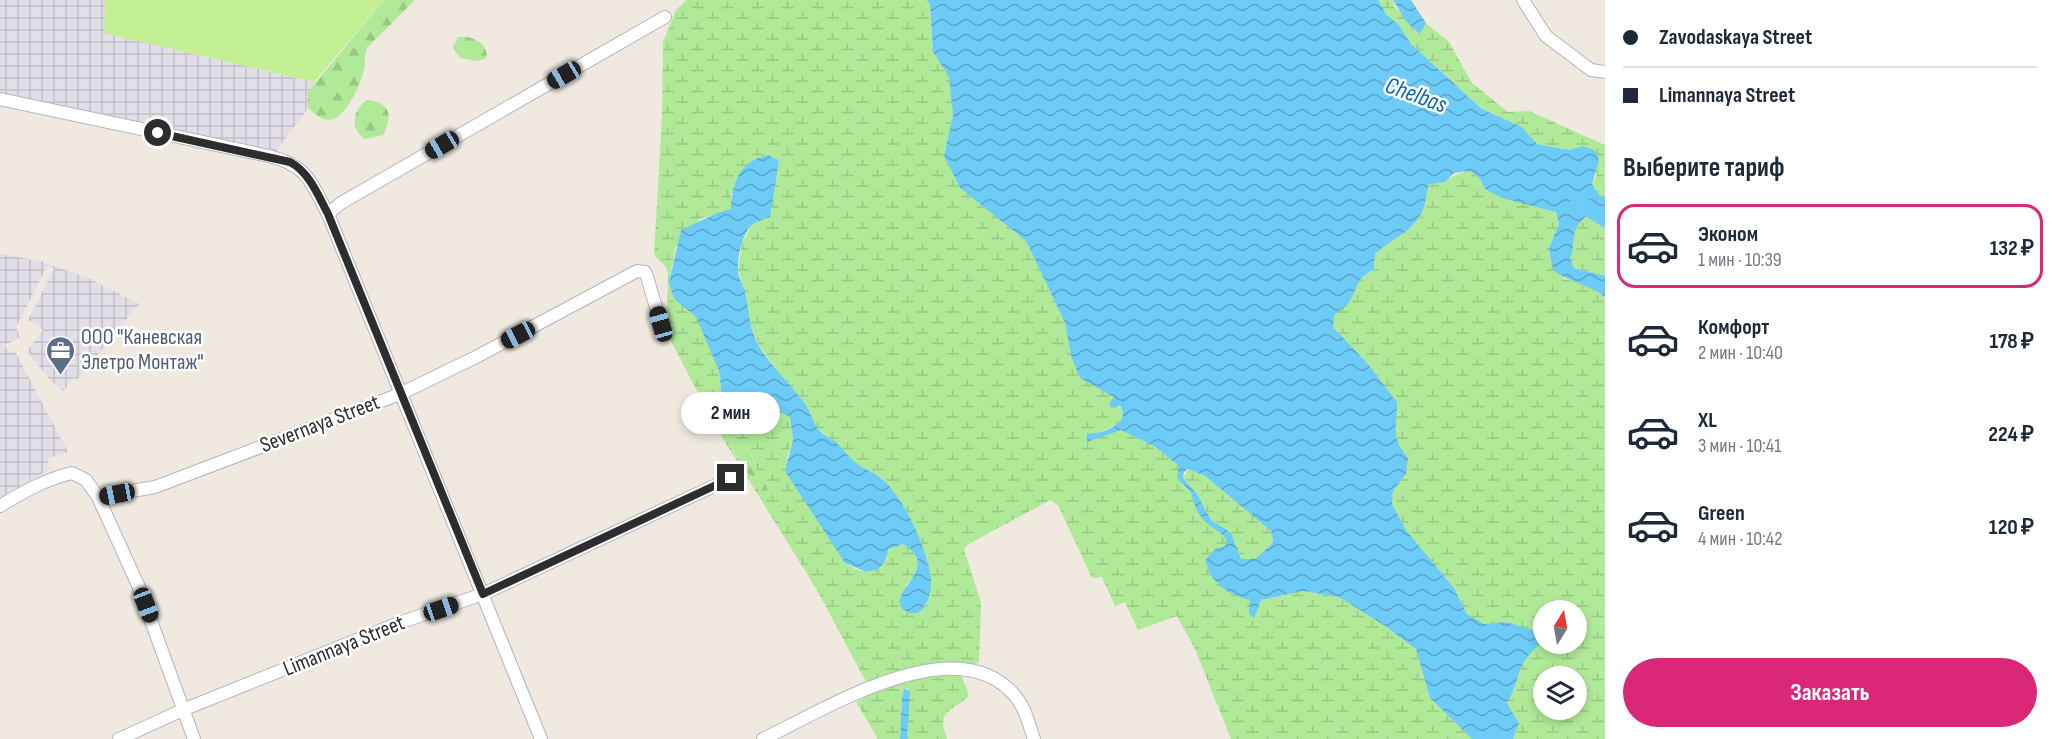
<!DOCTYPE html>
<html lang="ru">
<head>
<meta charset="utf-8">
<style>
  body { margin:0; font-family:"Sofia Sans Condensed",sans-serif; background:#f6f6f7; color:#1f2937; height:100vh; display:flex; flex-direction:column; font-size:22px; white-space:nowrap }
  * { box-sizing:border-box; margin:0 }
  p { font-size:20px; color:#747a83 }
  .icon { flex:none; width:33px; height:33px; fill:none; stroke:currentColor; stroke-width:2; stroke-linecap:round; stroke-linejoin:round }
  .map { position:relative; flex:1; overflow:hidden }
  .sheet { display:flex; flex-direction:column; background:#fff; width:450px }
  .sheet>* { flex:none }
  .guide { display:grid; align-content:center; height:132px; padding:0 18px; background:#fff }
  .needle { width:39px; rotate:11deg }
  .controls { position:absolute; left:1533px; top:600px; display:grid; gap:12px }
  .controls a { display:grid; place-items:center; width:54px; height:54px; border-radius:50%; background:#fff; box-shadow:0 3px 9px #0003; font-size:30px }
  .end { position:absolute; width:27px; height:27px; margin:-14px; border:8px solid #2d2d2d; background:#fff; box-shadow:0 0 0 3px #fff }
  .from { border-radius:50% }
  .bubble { position:absolute; height:42px; border-radius:21px; background:#fff; box-shadow:0 3px 9px #0003; font-size:20px; font-weight:700; line-height:42px; text-align:center }
  .car { position:absolute; width:18px; height:36px; margin:-18px -9px; border-radius:8px; box-shadow:0 0 4px 2px #0007; background:linear-gradient(#222 24%,#8ab4d8 0 40%,#222 0 76%,#8ab4d8 0 86%,#222 0) }
  .guide b { display:flex; align-items:center; gap:21px; height:57px; font-size:22px }
  .guide b+b { border-top:2px solid #e0e1e3 }
  .guide i { width:15px; height:15px; background:#1f2937 }
  ul { padding:0; list-style:none }
  li { display:flex; align-items:center; gap:18px; height:84px; margin:0 12px 9px; padding:0 6px; border:3px solid transparent; border-radius:18px }
  li div { flex:1 }
  li b { display:block; font-size:22px }
  li em { font-style:normal; font-weight:700 }
  li.active { border-color:#db2777 }
  li>.icon { width:54px; height:54px; stroke-width:1.5 }
  h2 { padding:0 18px; font-size:27px; line-height:72px }
  .button { display:flex; gap:12px; margin-top:auto; padding:12px 18px }
  .button a { flex:1; height:69px; border-radius:36px; background:#db2777; color:#fff; font-size:24px; font-weight:700; line-height:69px; text-align:center }
  main { display:flex; flex:1; min-height:0 }
  .map>svg:first-child { display:block }
  .industrial { fill:url(#industrial-grid) }
  .forest { fill:url(#forest-firs) }
  .wetland { fill:url(#wetland-marsh); fill-rule:evenodd }
  .pitch { fill:#c4f094 }
  .water { fill:url(#water-waves); fill-rule:evenodd }
  .lines { fill:none; stroke-linecap:round; stroke-linejoin:round }
  .river { stroke:#6ccbf7; stroke-width:16 }
  .minor-casing { stroke:#b3b4c1; stroke-width:14 }
  .minor { stroke:#fff; stroke-width:12 }
  .route { stroke:#2d2d2d; stroke-width:8 }
  .labels { text-anchor:middle; dominant-baseline:central; stroke-width:5; stroke-linejoin:round; paint-order:stroke }
  .service-label { font-size:22px; fill:#4e5e75; stroke:#fff; text-anchor:start }
  .street-label { font-size:22px; fill:#2d2d2d; stroke:#fff }
  .water-label { font-size:24px; font-style:italic; fill:#0568a9; stroke:#fff }
</style>
</head>
<body>
<main>
<div class="map">
<svg width="1605" height="739" viewBox="0 0 1605 739">
  <defs>
    <pattern id="industrial-grid" width="8" height="8" patternUnits="userSpaceOnUse" patternTransform="scale(1.5)"><rect width="8" height="8" fill="#e2dfe8"/><path d="M0 4h8M4 0v8" fill="none" stroke="#c2c0c7"/></pattern>
    <pattern id="forest-firs" width="22" height="20" patternUnits="userSpaceOnUse" patternTransform="scale(1.5)"><rect width="22" height="20" fill="#b0e998"/><path d="M5 1l3.5 6h-7zM16 11l3.5 6h-7z" fill="#98c883"/></pattern>
    <pattern id="wetland-marsh" width="20" height="14" patternUnits="userSpaceOnUse" patternTransform="scale(1.5)"><rect width="20" height="14" fill="#b0e998"/><path d="M1 5h8M5 5V1M11 12h8M15 12V8" fill="none" stroke="#98c883"/></pattern>
    <pattern id="water-waves" width="16" height="10" patternUnits="userSpaceOnUse" patternTransform="scale(1.5)"><rect width="16" height="10" fill="#6ccbf7"/><path d="M0 5q4-4 8 0t8 0" fill="none" stroke="#59a5c8"/></pattern>
  </defs>
  <rect width="100%" height="100%" fill="#efe9df"/>
  <path class="industrial" d="M0 0H105V33L326 85 275 152 0 94Z
    M0 254 41 261 88 278 139 304 77 380 74 378 63 391 49 379 27 351 43 330 28 320 54 269 47 266 16 327 20 337 5 345 8 351 16 353 68 452 49 458 47 471 0 497Z"/>
  <path class="forest" d="M384 0H415L368 47C363 55 366 62 364 70 361 83 345 121 329 120 321 120 314 113 308 108V92Z
    M458 37C472 35 488 43 487 58L477 61 460 58 453 47Z
    M367 100C391 103 393 115 383 135L365 139C349 129 353 109 367 100Z
    M732 439C749 439 750 455 756 466 762 478 769 482 768 497L762 496 730 445Z"/>
  <path class="wetland" d="M686 0H926L930 4 933 52 950 77 953 115 944 156 960 188 1026 241 1065 323 1071 356 1115 398V406L1123 409C1125 426 1106 429 1093 434L1097 436 1121 429 1154 446 1179 466 1183 485 1190 491 1197 511 1225 536 1227 543 1224 547 1250 600 1254 617 1261 600 1303 591 1339 597 1382 624 1416 649 1430 698 1472 739H1231L1195 649 1177 616 1138 630 1125 602 1115 606 1102 577 1092 578 1058 505 1050 500 967 545 964 550 981 602 979 662 973 666 867 684 817 590 714 424 667 333 668 273 666 267 654 255 662 117 663 42 676 10ZM779 161 776 179 742 243 738 270 745 293 748 319 759 346 780 375 804 402 818 430 837 443 855 463 882 478 931 580 926 605 919 612 905 586C920 572 923 555 903 544 879 545 890 572 867 572 862 572 849 567 846 563 841 559 838 549 834 543 816 515 800 488 787 458L793 440 790 417 784 412 766 414 757 428 722 397 719 371 710 346 696 317 685 309 669 282 676 246 700 219 732 209 731 194ZM732 439H737C750 446 751 454 756 466 760 480 770 478 768 497L762 496 730 446Z
    M1378 0H1393L1394 5 1418 34 1426 23 1449 42 1472 83 1508 112 1529 111 1605 145V196H1600L1592 184 1597 174 1583 147 1569 150 1537 144 1522 127 1482 109 1411 44 1399 25 1386 14Z
    M1469 171 1478 176 1485 189 1556 212 1559 224 1549 248 1564 279 1583 283 1605 297V739H1513L1519 723 1507 703C1523 677 1513 667 1540 644L1506 622 1484 625 1467 614 1454 588 1406 530 1392 504 1393 491 1406 474 1395 434 1397 402 1368 364 1333 327 1335 314C1356 298 1350 284 1374 269L1375 254C1390 240 1414 231 1422 212 1425 204 1426 193 1429 184 1445 182 1454 174 1469 171ZM1544 610H1576V644H1544ZM1544 676H1576V710H1544Z
    M1588 214 1605 215V276L1574 268 1570 259C1578 237 1567 234 1588 214Z
    M1188 469 1205 476 1271 531 1273 542C1267 549 1261 553 1255 559H1241L1234 540 1211 520 1197 494 1183 478Z
    M961 676 968 692 967 698C951 711 936 711 947 739H907L908 688H905L902 696 900 739H878L856 702C888 683 924 674 961 676Z"/>
  <path class="pitch" d="M105 0H384L314 82 104 33Z"/>
  <path class="water" d="M926 0H1378L1386 14 1399 25 1411 44 1482 109 1522 127 1537 144 1569 150 1583 146 1596 151 1599 161 1592 184 1600 196H1605V215L1588 214C1567 234 1578 237 1570 259L1574 268 1605 276V297C1589 284 1569 283 1553 270L1549 248 1559 224 1556 212 1502 198 1485 189 1478 176 1469 171 1454 173 1445 182 1429 184C1426 193 1426 204 1422 212 1413 232 1390 240 1375 254L1374 269C1356 280 1359 284 1350 301 1347 306 1340 310 1335 314L1333 327 1368 364 1397 402C1397 427 1390 437 1408 458L1406 474 1393 491 1392 504 1406 530 1454 588 1467 614 1484 624 1506 622 1536 631 1540 644C1513 667 1523 677 1507 703L1519 723 1513 739H1472L1430 698 1416 649 1382 624 1339 597 1303 591 1261 600 1254 618 1249 614 1250 600C1229 595 1208 582 1206 559L1216 548 1224 547 1227 543 1224 536 1204 521 1197 511 1190 491 1177 478 1179 466 1154 446 1121 430 1087 442V433C1100 436 1133 422 1120 406L1111 408 1109 404 1114 397 1080 378 1071 356 1065 323 1026 241 960 188 944 156 953 115 949 77 933 52 930 4ZM1188 469 1205 476 1271 531 1273 542C1268 549 1261 553 1255 559H1241L1231 533 1211 520 1197 494 1183 478 1184 472Z
    M1393 0H1411L1426 23 1419 34 1405 20Z
    M769 155 779 161 770 217C765 219 754 222 750 227 742 235 737 259 738 270 738 277 743 285 745 292 749 311 749 330 760 348 773 368 789 383 803 401 810 409 812 421 818 429 822 435 831 438 836 442 843 448 848 457 855 462 863 469 875 472 882 479 905 499 928 550 931 580 932 593 924 622 906 611 880 595 945 569 903 544L889 549 884 563 877 570 866 572 845 563 785 471 793 440 790 417C781 410 770 411 761 418L757 428H754L722 397 719 371 696 317 674 299 669 282 681 230 717 213 731 209C732 182 740 160 769 155Z
    M905 688 910 692 907 739H900L902 696Z"/>
  <g class="lines">
    <path class="river" d="M1578 202 1605 219"/>
    <defs>
      <path id="minor" d="M1523 0 1546 36 1591 70 1605 72
        M0 99 269 156C308 166 310 181 328 214L541 739
        M328 214 341 203 665 17
        M98 497 155 487 400 394 478 356 637 271 645 272 647 277 661 324
        M0 506C23 492 46 479 72 473L86 480 98 497 138 585 194 739
        M119 739 185 709 399 623 483 594 731 478
        M763 739C826 709 958 625 1016 697 1026 709 1029 725 1034 739"/>
    </defs>
    <use href="#minor" class="minor-casing"/>
    <use href="#minor" class="minor"/>
  </g>
  <g class="lines">
    <path class="route" d="M158 133 290 162C309 172 318 195 328 214L483 594 731 478"/>
  </g>
  <defs>
    <symbol id="office-pin" viewBox="-11 -11 22 30"><path d="M0 17L-7.5 6A9.5 9.5 0 1 1 7.5 6Z" fill="#5c6f8a" stroke="#fff"/><path d="M-6-3h4V-5.5h4V-3h4V5H-6ZM-1-4.5V-3h2v-1.5ZM-6 0V1H6V0Z" fill="#fff"/></symbol>
  </defs>
  <g fill-rule="evenodd">
    <use href="#office-pin" x="44" y="334" width="33" height="45"/>
  </g>
  <g class="labels">
    <g class="service-label">
      <text x="81" y="337">ООО "Каневская<tspan x="81" dy="25">Элетро Монтаж"</tspan></text>
    </g>
    <g class="street-label">
      <text transform="translate(320 424) rotate(-21)">Severnaya Street</text>
      <text transform="translate(344 646) rotate(-22)">Limannaya Street</text>
    </g>
    <g class="water-label">
      <text transform="translate(1416 95) rotate(20)">Chelbas</text>
    </g>
  </g>
</svg>
<div class="controls">
<a><svg class="needle" viewBox="-14 -14 28 28"><path d="M0-13l5 13h-10z" fill="#e53935"/><path d="M0 13l5-13h-10z" fill="#747a83"/></svg></a>
<a><svg class="icon" aria-label="layers" viewBox="0 0 24 24"><path d="M12 4l9 5-9 5-9-5zM3 14l9 5 9-5"/></svg></a>
</div>
<i class="end from" style="left:158px;top:133px"></i>
<i class="end" style="left:731px;top:478px"></i>
<div class="bubble" style="left:681px;top:392px;width:99px">2 мин</div>
<i class="car" style="left:564px;top:75px;rotate:240deg"></i>
<i class="car" style="left:442px;top:145px;rotate:240deg"></i>
<i class="car" style="left:661px;top:324px;rotate:344deg"></i>
<i class="car" style="left:518px;top:335px;rotate:242deg"></i>
<i class="car" style="left:117px;top:494px;rotate:259deg"></i>
<i class="car" style="left:146px;top:605px;rotate:159deg"></i>
<i class="car" style="left:441px;top:609px;rotate:71deg"></i>
</div>
<section class="sheet">
<div class="guide">
<b><i class="from"></i>Zavodaskaya Street</b>
<b><i></i>Limannaya Street</b>
</div>
<h2>Выберите тариф</h2>
<ul>
<li class="active"><svg class="icon" aria-label="car" viewBox="0 0 24 24"><path d="M5 17H2v-5l4-1 3-4h7l3 4 3 1v5h-3M9 17h6M6 11h13"/><circle cx="7" cy="17" r="2"/><circle cx="17" cy="17" r="2"/></svg><div><b>Эконом</b><p>1 мин · 10:39</p></div><em>132 ₽</em></li>
<li><svg class="icon" aria-label="car" viewBox="0 0 24 24"><path d="M5 17H2v-5l4-1 3-4h7l3 4 3 1v5h-3M9 17h6M6 11h13"/><circle cx="7" cy="17" r="2"/><circle cx="17" cy="17" r="2"/></svg><div><b>Комфорт</b><p>2 мин · 10:40</p></div><em>178 ₽</em></li>
<li><svg class="icon" aria-label="car" viewBox="0 0 24 24"><path d="M5 17H2v-5l4-1 3-4h7l3 4 3 1v5h-3M9 17h6M6 11h13"/><circle cx="7" cy="17" r="2"/><circle cx="17" cy="17" r="2"/></svg><div><b>XL</b><p>3 мин · 10:41</p></div><em>224 ₽</em></li>
<li><svg class="icon" aria-label="car" viewBox="0 0 24 24"><path d="M5 17H2v-5l4-1 3-4h7l3 4 3 1v5h-3M9 17h6M6 11h13"/><circle cx="7" cy="17" r="2"/><circle cx="17" cy="17" r="2"/></svg><div><b>Green</b><p>4 мин · 10:42</p></div><em>120 ₽</em></li>
</ul>
<div class="button"><a>Заказать</a></div>
</section>
</main>
</body>
</html>
